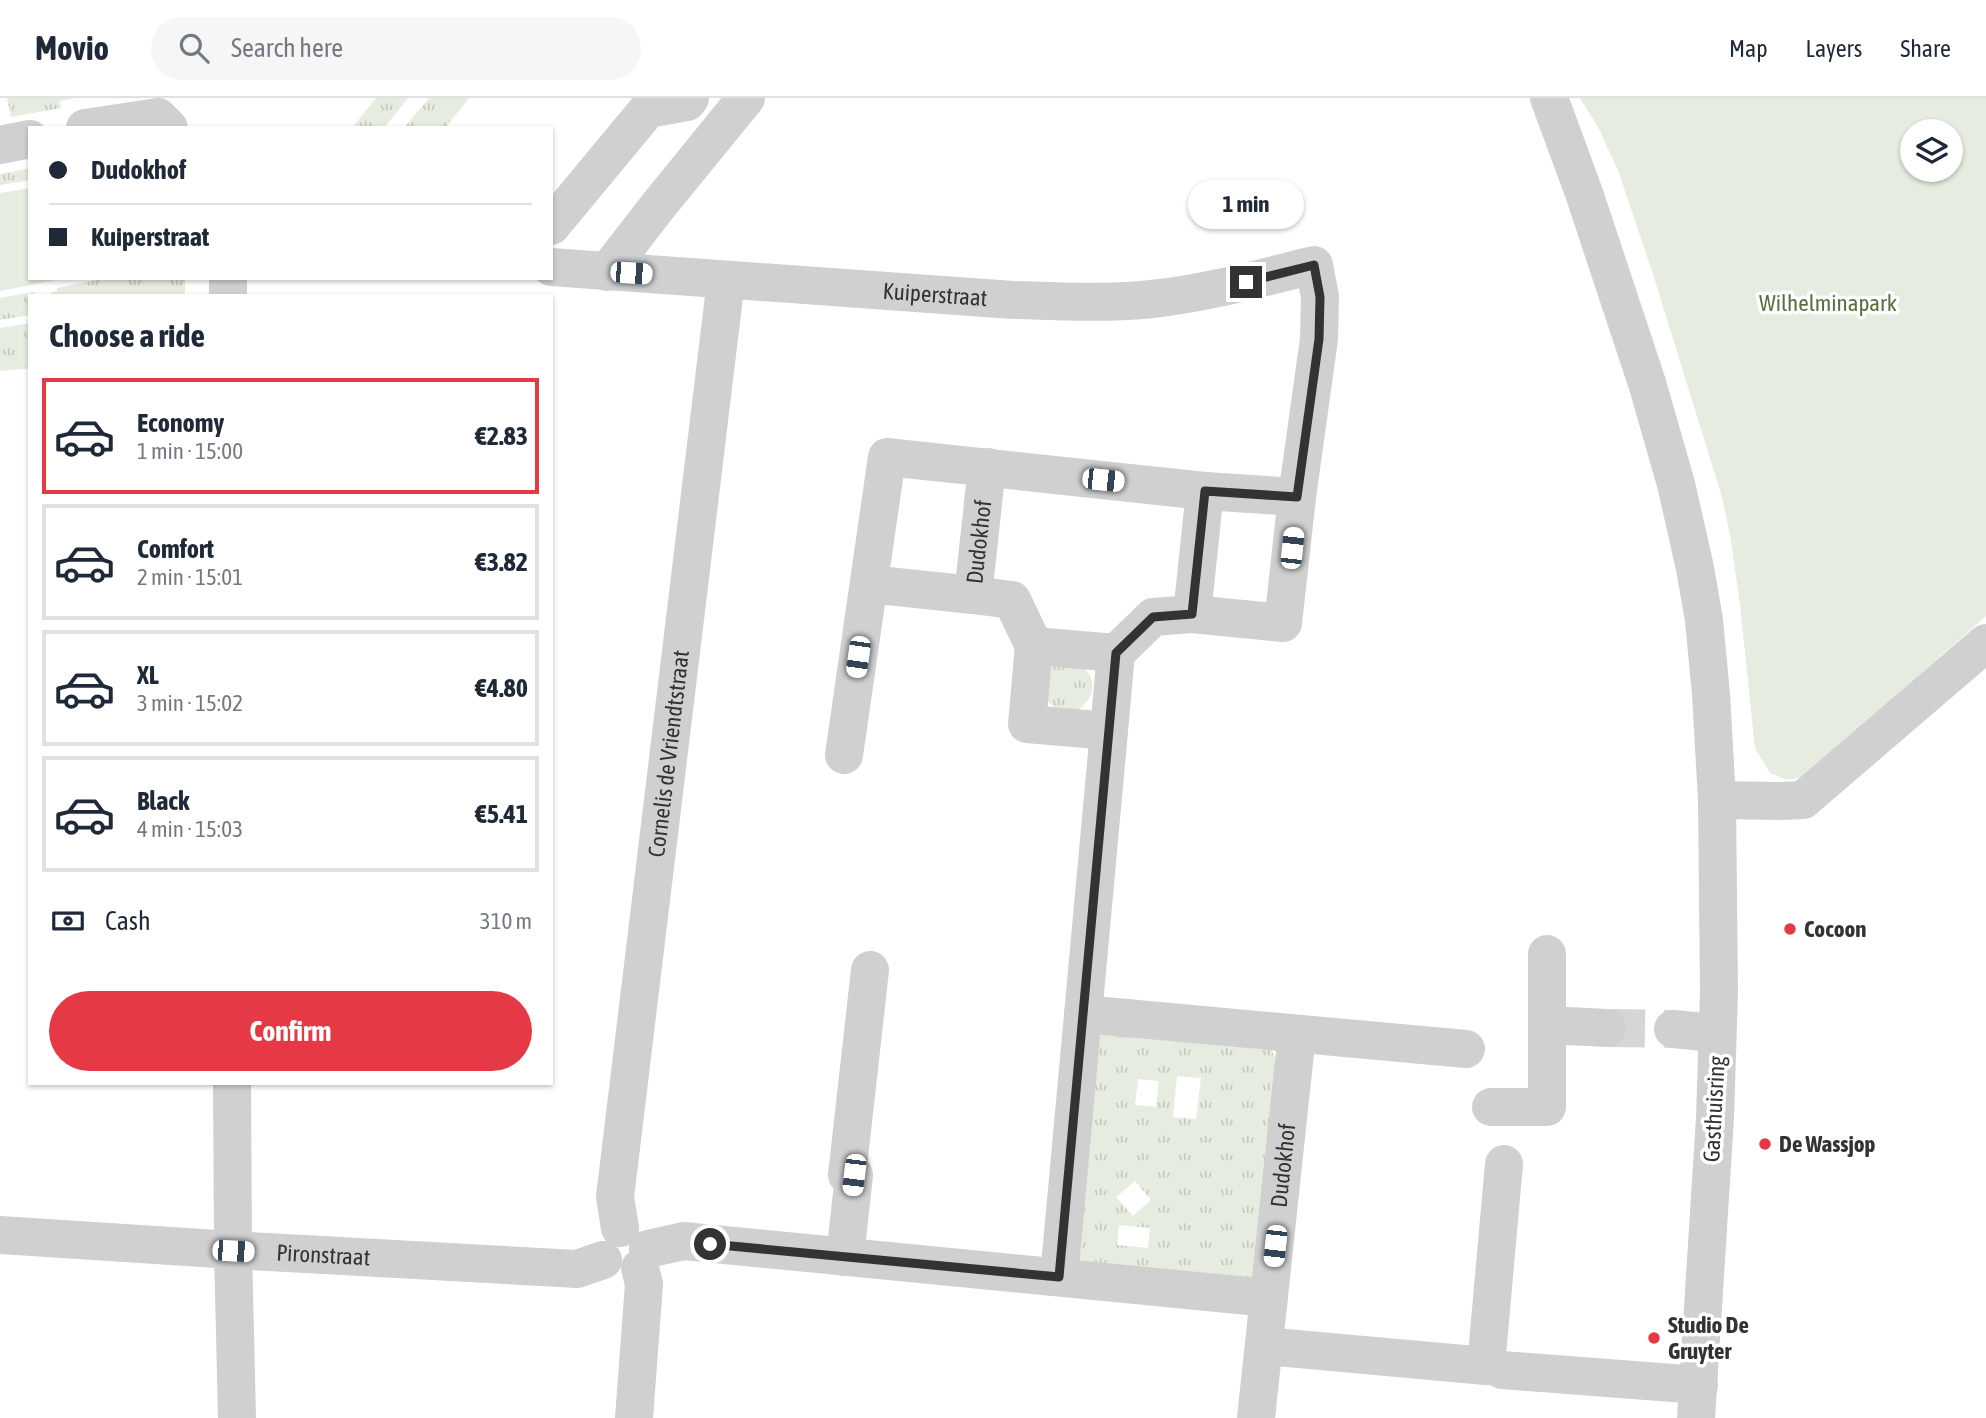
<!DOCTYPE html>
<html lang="en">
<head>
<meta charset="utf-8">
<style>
  body { margin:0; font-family:"Asap Condensed",sans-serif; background:#f6f6f7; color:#1f2937; height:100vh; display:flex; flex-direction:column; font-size:26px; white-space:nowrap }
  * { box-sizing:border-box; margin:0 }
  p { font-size:23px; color:#747a83 }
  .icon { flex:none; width:38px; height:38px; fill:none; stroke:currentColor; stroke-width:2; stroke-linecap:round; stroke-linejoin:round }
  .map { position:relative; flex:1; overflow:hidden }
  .drawer { position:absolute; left:28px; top:196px; width:525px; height:791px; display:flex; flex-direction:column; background:#fff; border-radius:0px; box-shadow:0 2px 5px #0004 }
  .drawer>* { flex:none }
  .top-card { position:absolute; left:28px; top:28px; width:525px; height:154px; border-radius:0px; box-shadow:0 2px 5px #0004; display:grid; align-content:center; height:154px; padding:0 21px; background:#fff }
  .controls { position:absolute; left:1900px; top:21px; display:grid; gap:14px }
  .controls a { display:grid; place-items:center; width:63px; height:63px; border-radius:50%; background:#fff; box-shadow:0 2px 5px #0004; font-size:35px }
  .end { position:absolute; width:32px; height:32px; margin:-16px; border:9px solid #333; background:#fff; box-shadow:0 0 0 4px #fff }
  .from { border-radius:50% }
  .bubble { position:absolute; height:49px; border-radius:24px; background:#fff; box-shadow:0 2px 5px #0004; font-size:23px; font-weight:700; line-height:49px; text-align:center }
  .car { position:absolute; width:21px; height:42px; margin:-21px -10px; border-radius:9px; box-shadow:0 0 5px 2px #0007; background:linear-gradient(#fff 24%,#345 0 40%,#fff 0 76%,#345 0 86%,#fff 0) }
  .top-card b { display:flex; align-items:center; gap:24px; height:66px; font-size:26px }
  .top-card b+b { border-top:2px solid #e0e1e3 }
  .top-card i { width:18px; height:18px; background:#1f2937 }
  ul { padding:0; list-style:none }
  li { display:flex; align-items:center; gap:21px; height:116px; margin:0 14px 10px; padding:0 7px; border:4px solid #e0e1e3; border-radius:0px }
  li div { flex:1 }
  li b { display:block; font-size:26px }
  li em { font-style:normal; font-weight:700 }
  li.selected { border-color:#e63946 }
  li>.icon { width:63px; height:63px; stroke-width:1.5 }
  h2 { padding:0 21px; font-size:32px; line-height:84px }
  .pay { display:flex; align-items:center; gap:18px; height:77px; padding:0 21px; font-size:26px }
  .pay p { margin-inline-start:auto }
  .action { display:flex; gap:14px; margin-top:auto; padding:14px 21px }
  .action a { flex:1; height:80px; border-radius:42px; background:#e63946; color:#fff; font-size:28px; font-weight:700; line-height:80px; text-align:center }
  header { display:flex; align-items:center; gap:42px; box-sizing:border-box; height:98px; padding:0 35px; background:#fff; border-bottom:2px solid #e0e1e3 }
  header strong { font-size:33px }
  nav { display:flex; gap:38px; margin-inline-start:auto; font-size:24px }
  .search { width:490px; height:63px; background:#f6f6f7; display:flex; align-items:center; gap:18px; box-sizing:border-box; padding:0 24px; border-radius:38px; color:#747a83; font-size:26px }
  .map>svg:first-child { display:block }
  .grass { fill:url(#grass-tufts); fill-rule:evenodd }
  .green { fill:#e6ecdf; fill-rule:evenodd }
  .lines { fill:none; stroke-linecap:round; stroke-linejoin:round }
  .minor-tunnel { stroke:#d6d6d6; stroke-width:38; stroke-dasharray:38 19; stroke-linecap:butt }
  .minor { stroke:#d0d0d0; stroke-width:38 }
  .route { stroke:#333; stroke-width:9 }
  .poi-dot { fill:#e63946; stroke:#fff; stroke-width:2.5 }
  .labels { text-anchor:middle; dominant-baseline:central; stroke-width:7; stroke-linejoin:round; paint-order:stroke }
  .street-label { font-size:23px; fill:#333; stroke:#fff }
  .park-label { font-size:23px; fill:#56703f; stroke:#fff }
  .poi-label { font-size:23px; font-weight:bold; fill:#333; stroke:#fff; text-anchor:start }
</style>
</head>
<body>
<header>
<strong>Movio</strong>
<div class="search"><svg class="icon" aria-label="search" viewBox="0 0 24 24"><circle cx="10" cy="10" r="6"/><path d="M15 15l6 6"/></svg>Search here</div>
<nav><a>Map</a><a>Layers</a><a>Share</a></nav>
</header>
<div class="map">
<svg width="1986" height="1320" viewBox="0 0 1986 1320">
  <defs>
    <pattern id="grass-tufts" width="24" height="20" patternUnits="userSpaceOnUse" patternTransform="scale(1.75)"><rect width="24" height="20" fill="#e6ecdf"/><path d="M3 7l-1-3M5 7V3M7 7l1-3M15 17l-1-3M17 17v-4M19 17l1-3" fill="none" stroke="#c6cbc0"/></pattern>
  </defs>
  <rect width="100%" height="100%" fill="#fff"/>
  <path class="grass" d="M7 0H76L60 3 61 10 11 19Z
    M376 0H408L384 30H352Z
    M429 0H469L445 30H404Z
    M30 70V82L0 87V76Z
    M108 180H185V197L51 198 50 195 57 193V190Z
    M34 194 35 197 43 196V198H30V217L0 222V200Z
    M30 225V270L0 273V230Z
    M1057 566 1083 569C1099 583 1093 602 1077 613L1057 611 1046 602 1051 570Z
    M1103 936 1271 952 1277 962 1259 1158 1251 1181 1081 1164 1075 1152 1098 941ZM1177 978 1201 980 1196 1021 1173 1019ZM1138 981 1159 983 1156 1009 1135 1007ZM1135 1083 1151 1102 1133 1118 1116 1099ZM1119 1127 1150 1130 1148 1150 1117 1147Z"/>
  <path class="green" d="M1580 0H1986V518L1819 666 1801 679 1794 681H1784L1770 675 1755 650 1740 507 1731 442 1722 399 1653 176 1618 72 1598 29ZM1913 33H1951V72H1913Z
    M30 90V180H66L0 193V95Z"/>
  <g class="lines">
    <path class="minor-tunnel" d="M1607 930 1673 931"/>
    <g class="minor">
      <path d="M1549 0 1584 95 1647 285 1676 386 1695 470 1704 522 1711 596 1717 702 1719 894 1715 1020 1696 1320"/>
      <path d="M85 30 158 19 169 30"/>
      <path d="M0 47 30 41"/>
      <path d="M551 128 648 11 687 4 690 0"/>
      <path id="s1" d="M551 169 1013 202C1059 203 1106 206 1152 201 1207 195 1261 180 1314 167L1320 199 1319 241 1297 399 1283 525 1192 516 1205 393"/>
      <path d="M607 174 658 108 746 0"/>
      <path d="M228 180V198"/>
      <path id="s2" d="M869 486 973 497 987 369"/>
      <path d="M973 497 1012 502 1034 548"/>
      <path d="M1116 555 1153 519 1192 516"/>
      <path d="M844 657 887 359 1205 393 1297 399"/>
      <path d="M1717 702 1782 703 1803 702 1986 545"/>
      <path d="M1547 856V927L1607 930"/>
      <path d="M1083 916 1466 951"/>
      <path d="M1673 931 1704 934"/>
      <path d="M232 985 233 1152 237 1320"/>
      <path d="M1491 1009H1547V927"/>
      <path id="s3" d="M620 1130 615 1099 726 182"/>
      <path id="s4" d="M0 1137 233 1152 577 1171 603 1162"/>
      <path d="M648 1151 684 1143 1269 1200"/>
      <path d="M845 1159 854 1077H847L870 872"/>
      <path d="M1059 1179 1109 633 1027 626 1034 548 1116 555 1109 633"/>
      <path d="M1264 1248 1486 1268 1504 1066"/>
      <path d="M1502 1272 1699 1287"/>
      <path d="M634 1320 644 1186 640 1170"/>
      <path id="s5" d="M1256 1320 1297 936"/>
    </g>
  </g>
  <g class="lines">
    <path class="route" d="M710 1146 1059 1179 1116 555 1153 519 1192 516 1205 393 1297 399 1319 241 1320 199 1314 167 1246 184"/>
  </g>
  <g class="poi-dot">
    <circle cx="1790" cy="831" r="7"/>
    <circle cx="1765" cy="1046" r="7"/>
    <circle cx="1654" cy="1240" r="7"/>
  </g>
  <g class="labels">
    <g class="street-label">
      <text stroke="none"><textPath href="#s1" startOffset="385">Kuiperstraat</textPath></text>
      <text stroke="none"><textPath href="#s2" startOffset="158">Dudokhof</textPath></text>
      <text stroke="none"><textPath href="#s3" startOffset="478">Cornelis de Vriendtstraat</textPath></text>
      <text transform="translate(1714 1011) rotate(-87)">Gasthuisring</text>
      <text stroke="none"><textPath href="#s5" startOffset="254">Dudokhof</textPath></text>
      <text stroke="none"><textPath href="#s4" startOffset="324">Pironstraat</textPath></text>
    </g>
    <g class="park-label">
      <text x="1828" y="205">Wilhelminapark</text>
    </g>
    <g class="poi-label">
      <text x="1804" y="831">Cocoon</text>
      <text x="1779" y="1046">De Wassjop</text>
      <text x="1668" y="1227">Studio De<tspan x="1668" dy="26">Gruyter</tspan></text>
    </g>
  </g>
</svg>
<div class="controls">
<a><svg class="icon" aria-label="layers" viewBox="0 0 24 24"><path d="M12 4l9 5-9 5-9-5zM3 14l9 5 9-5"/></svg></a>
</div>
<i class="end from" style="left:710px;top:1146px"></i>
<i class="end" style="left:1246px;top:184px"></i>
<div class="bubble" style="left:1188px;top:82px;width:116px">1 min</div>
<i class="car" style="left:631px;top:175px;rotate:94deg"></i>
<i class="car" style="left:1103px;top:382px;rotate:96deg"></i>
<i class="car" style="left:1292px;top:450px;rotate:6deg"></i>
<i class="car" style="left:858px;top:559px;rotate:188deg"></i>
<i class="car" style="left:854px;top:1077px;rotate:187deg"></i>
<i class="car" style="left:1275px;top:1148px;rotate:186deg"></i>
<i class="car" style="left:233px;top:1153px;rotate:93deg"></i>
<div class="top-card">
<b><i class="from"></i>Dudokhof</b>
<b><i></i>Kuiperstraat</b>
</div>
<section class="drawer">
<h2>Choose a ride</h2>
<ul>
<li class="selected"><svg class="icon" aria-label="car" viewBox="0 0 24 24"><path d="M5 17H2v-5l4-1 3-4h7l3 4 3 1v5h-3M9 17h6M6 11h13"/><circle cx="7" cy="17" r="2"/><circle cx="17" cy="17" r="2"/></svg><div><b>Economy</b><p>1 min · 15:00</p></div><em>€2.83</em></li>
<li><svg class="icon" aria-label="car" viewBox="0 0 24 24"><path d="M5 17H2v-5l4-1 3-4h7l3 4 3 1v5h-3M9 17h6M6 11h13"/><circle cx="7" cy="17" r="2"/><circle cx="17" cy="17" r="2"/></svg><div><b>Comfort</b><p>2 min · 15:01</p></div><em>€3.82</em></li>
<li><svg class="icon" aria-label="car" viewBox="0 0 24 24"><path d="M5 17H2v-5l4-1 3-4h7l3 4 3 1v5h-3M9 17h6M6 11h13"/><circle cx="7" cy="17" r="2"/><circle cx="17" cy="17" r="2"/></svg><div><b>XL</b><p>3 min · 15:02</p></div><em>€4.80</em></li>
<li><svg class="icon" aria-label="car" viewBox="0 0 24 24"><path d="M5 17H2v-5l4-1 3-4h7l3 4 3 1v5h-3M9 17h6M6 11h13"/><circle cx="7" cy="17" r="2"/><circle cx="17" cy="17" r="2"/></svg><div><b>Black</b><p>4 min · 15:03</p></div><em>€5.41</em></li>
</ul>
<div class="pay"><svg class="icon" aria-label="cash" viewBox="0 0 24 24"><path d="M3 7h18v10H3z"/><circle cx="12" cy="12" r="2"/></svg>Cash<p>310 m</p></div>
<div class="action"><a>Confirm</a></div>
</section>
</div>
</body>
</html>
